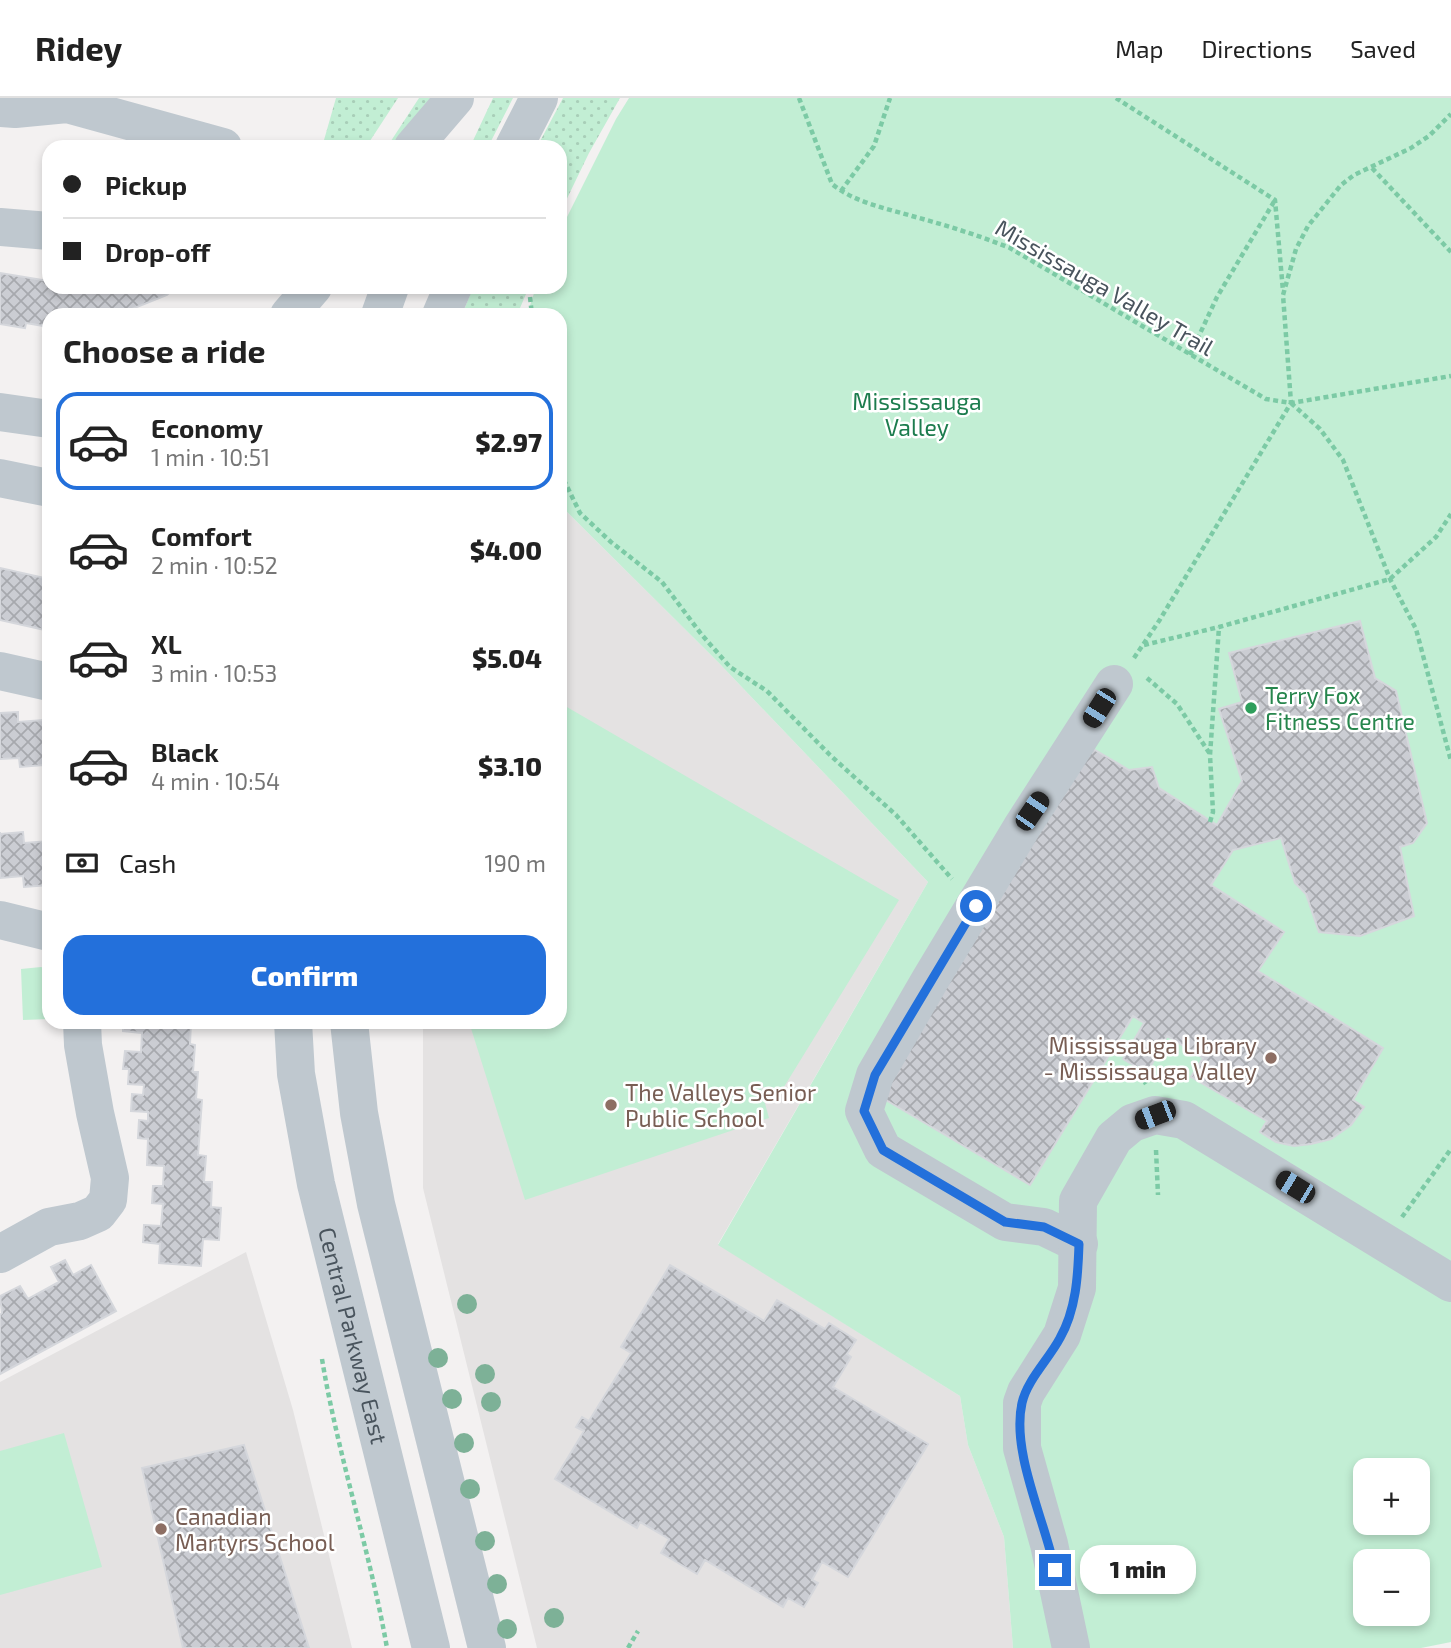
<!DOCTYPE html>
<html lang="en">
<head>
<meta charset="utf-8">
<style>
  body { margin:0; font-family:"Exo 2",sans-serif; background:#f2f2f2; color:#222; height:100vh; display:flex; flex-direction:column; font-size:26px; white-space:nowrap }
  * { box-sizing:border-box; margin:0 }
  p { font-size:23px; color:#767676 }
  .icon { flex:none; width:38px; height:38px; fill:none; stroke:currentColor; stroke-width:2; stroke-linecap:round; stroke-linejoin:round }
  .map { position:relative; flex:1; overflow:hidden }
  .sheet { position:absolute; left:42px; top:210px; width:525px; height:721px; display:flex; flex-direction:column; background:#fff; border-radius:21px; box-shadow:0 4px 10px #0003 }
  .sheet>* { flex:none }
  .top-card { position:absolute; left:42px; top:42px; width:525px; height:154px; border-radius:21px; box-shadow:0 4px 10px #0003; display:grid; align-content:center; height:154px; padding:0 21px; background:#fff }
  .controls { position:absolute; left:1353px; top:1360px; display:grid; gap:14px }
  .controls a { display:grid; place-items:center; width:77px; height:77px; border-radius:14px; background:#fff; box-shadow:0 4px 10px #0003; font-size:35px }
  .end { position:absolute; width:32px; height:32px; margin:-16px; border:9px solid #2370db; background:#fff; box-shadow:0 0 0 4px #fff }
  .from { border-radius:50% }
  .bubble { position:absolute; height:49px; border-radius:21px; background:#fff; box-shadow:0 4px 10px #0003; font-size:23px; font-weight:800; line-height:49px; text-align:center }
  .car { position:absolute; width:21px; height:42px; margin:-21px -10px; border-radius:9px; box-shadow:0 0 5px 2px #0007; background:linear-gradient(#222 24%,#8ab4d8 0 40%,#222 0 76%,#8ab4d8 0 86%,#222 0) }
  .top-card b { display:flex; align-items:center; gap:24px; height:66px; font-size:26px }
  .top-card b+b { border-top:2px solid #e0e0e0 }
  .top-card i { width:18px; height:18px; background:#222 }
  ul { padding:0; list-style:none }
  li { display:flex; align-items:center; gap:21px; height:98px; margin:0 14px 10px; padding:0 7px; border:4px solid transparent; border-radius:21px }
  li div { flex:1 }
  li b { display:block; font-size:26px }
  li em { font-style:normal; font-weight:800 }
  li.on { border-color:#2370db }
  li>.icon { width:63px; height:63px; stroke-width:1.5 }
  h2 { padding:0 21px; font-size:32px; line-height:84px }
  .pay { display:flex; align-items:center; gap:18px; height:77px; padding:0 21px; font-size:26px }
  .pay p { margin-inline-start:auto }
  .button { display:flex; gap:14px; margin-top:auto; padding:14px 21px }
  .button a { flex:1; height:80px; border-radius:21px; background:#2370db; color:#fff; font-size:28px; font-weight:800; line-height:80px; text-align:center }
  header { display:flex; align-items:center; gap:42px; box-sizing:border-box; height:98px; padding:0 35px; background:#fff; border-bottom:2px solid #e0e0e0 }
  header strong { font-size:33px }
  nav { display:flex; gap:38px; margin-inline-start:auto; font-size:24px }
  .map>svg:first-child { display:block }
  .education { fill:#e4e2e2 }
  .grass { fill:url(#grass-dots) }
  .park { fill:#c2eed4; fill-rule:evenodd }
  .building { fill:url(#building-cross-hatch); stroke:#d5d7dc; stroke-width:2 }
  .lines { fill:none; stroke-linecap:round; stroke-linejoin:round }
  .path { stroke:#7ccaa5; stroke-width:4.5; stroke-dasharray:5 3.5; stroke-linecap:butt }
  .minor { stroke:#bfc8cf; stroke-width:38 }
  .tree { fill:#7db197 }
  .route { stroke:#2370db; stroke-width:9 }
  .leisure-dot { fill:#2e9e5b; stroke:#fff; stroke-width:2.5 }
  .education-dot { fill:#8d6e63; stroke:#fff; stroke-width:2.5 }
  .labels { text-anchor:middle; dominant-baseline:central; stroke-width:5; stroke-linejoin:round; paint-order:stroke }
  .street-label { font-size:23px; fill:#49545d; stroke:#fff }
  .park-label { font-size:23px; fill:#1c7c4e; stroke:#fff }
  .leisure-label { font-size:23px; fill:#27864d; stroke:#fff; text-anchor:start }
  .education-label { font-size:23px; fill:#785e54; stroke:#fff; text-anchor:start }
</style>
</head>
<body>
<header>
<strong>Ridey</strong>
<nav><a>Map</a><a>Directions</a><a>Saved</a></nav>
</header>
<div class="map">
<svg width="1451" height="1550" viewBox="0 0 1451 1550">
  <defs>
    <pattern id="grass-dots" width="8" height="8" patternUnits="userSpaceOnUse" patternTransform="scale(1.75)"><rect width="8" height="8" fill="#c2eed4"/><path d="M2 2h.1M6 6h.1" fill="none" stroke="#a8ceb8" stroke-width="1.8" stroke-linecap="round"/></pattern>
    <pattern id="building-cross-hatch" width="8" height="8" patternUnits="userSpaceOnUse" patternTransform="scale(1.75)"><rect width="8" height="8" fill="#cbcdd3"/><path d="M0 0l8 8M0 8l8-8" fill="none" stroke="#a7a9ae"/></pattern>
  </defs>
  <rect width="100%" height="100%" fill="#f3f1f1"/>
  <path class="education" d="M560 407 718 564 928 784 718 1146 960 1298 968 1347 1004 1439 1013 1550H537L423 1090V924H560Z
    M246 1154 293 1312 352 1550H0V1284Z"/>
  <path class="grass" d="M336 0H398L366 49H322Z
    M419 0H436L402 49H387Z
    M493 0H513L488 49H470Z
    M563 0H620L589 55 560 115V49H537Z
    M473 189H529L517 217H462Z"/>
  <path class="park" d="M629 0H1451V1544L1421 1550H1013L1004 1439 968 1347 960 1298 718 1147 928 784 718 564 560 407V217H527L536 189H560V133L616 21ZM1365 1372H1418V1424H1365ZM1365 1463H1418V1516H1365Z
    M560 605 899 802 779 997 760 987 769 1020 525 1102 469 924H560Z
    M41 869 49 871V921L23 922 21 871Z
    M64 1335 102 1469 0 1497V1353Z"/>
  <path class="building" d="M0 175 49 183V189H180L176 194 173 191 167 197 117 217H49V229L26 225 25 230 0 226Z
    M0 470 49 481V533L0 522Z
    M1360 523 1375 580 1396 593 1427 725 1413 745 1400 749 1414 818 1360 838 1319 834 1306 796 1295 785 1281 740 1233 752 1211 787 1284 834 1258 873 1383 950 1353 1002 1364 1009 1351 1027 1331 1041 1311 1046 1294 1048 1276 1044 1260 1034 1267 1023 1191 979 1203 960 1167 938 1147 975 1123 961 1144 925 1133 918 1030 1087 879 998 1090 649 1129 672 1152 669 1159 690 1217 727 1242 683 1219 611 1242 604 1229 555Z
    M18 614V624L43 622 44 634 49 633V679L45 680 44 667 20 669 19 660 0 661V615Z
    M0 734V736L23 734 24 745 49 743V787L24 789 23 778 0 780Z
    M123 924H191L190 946 195 947 193 974H198L196 1001 202 1002 198 1057 206 1058 204 1084H212L211 1109 221 1110 219 1142 203 1141 201 1168 159 1165 160 1146 143 1144 144 1127 161 1128 163 1106 152 1105 153 1088H163L164 1068 147 1067 148 1041 138 1040 139 1022 148 1023V1014L131 1013 132 996 143 997 144 987 128 986 129 971H123L125 953 141 954 142 935 123 933Z
    M65 1162 73 1177 91 1167 116 1213 0 1276V1217L2 1215 0 1198 20 1188 28 1201 59 1184 51 1169Z
    M670 1167 764 1223 777 1202 825 1231 829 1225 856 1242 847 1256 851 1259 833 1289 928 1346 848 1479 822 1464 812 1482 818 1485 804 1509 788 1500 783 1509 705 1462 697 1476 661 1455 669 1441 640 1424 637 1430 555 1381 584 1333 576 1329 582 1319 589 1323 631 1255 621 1249Z
    M244 1347 303 1531 309 1550H183L142 1370Z"/>
  <g class="lines">
    <path class="path" d="M799 0 832 86C854 104 884 110 912 118 945 127 978 137 1010 150L1266 301 1291 305 1451 278
      M1116 0 1275 102 1283 193
      M1372 70 1451 154
      M841 93 874 48 890 0
      M530 199 532 217
      M1190 257 1217 199 1275 102
      M1291 305 1320 331 1343 362 1390 481 1416 531 1451 663
      M560 374 580 415 611 444 662 484 702 537 730 569 767 593 830 657 896 717 952 781
      M1144 547 1219 529 1390 481 1436 439 1451 416
      M1134 560 1159 523 1291 305 1283 197 1296 151 1308 128 1341 87 1354 77 1411 50 1429 38 1451 16
      M1147 580 1177 606 1210 656
      M1210 724 1213 714 1210 657 1219 529
      M1136 969 1146 986
      M1156 1052 1158 1097
      M1402 1119 1451 1051
      M322 1261C338 1358 370 1453 387 1550
      M628 1550 638 1533"/>
    <g class="minor">
      <path d="M0 10 15 11 67 6 223 49"/>
      <path d="M413 49 455 0"/>
      <path d="M514 49 539 0"/>
      <path d="M0 129 49 133"/>
      <path d="M289 217 313 189"/>
      <path d="M380 217 390 189"/>
      <path d="M441 217 453 189"/>
      <path d="M0 314 49 321"/>
      <path d="M0 380 49 390"/>
      <path d="M0 573 49 584"/>
      <path d="M0 822 49 834"/>
      <path id="s1" d="M293 924 296 976 316 1086 431 1550"/>
      <path d="M349 924 359 1015 376 1106 487 1550"/>
      <path d="M1079 1146 1044 1129 1005 1124 883 1052 864 1013 875 977 930 882 1022 729 1114 586"/>
      <path d="M0 1156 49 1129 80 1123 98 1115 108 1102 110 1080 95 1015 83 947 82 924"/>
      <path d="M1071 1550 1049 1446 1022 1350V1305L1026 1294 1062 1237 1077 1190 1078 1103 1114 1040 1132 1025 1155 1017 1184 1022 1451 1185"/>
    </g>
  </g>
  <g class="tree">
    <circle cx="467" cy="1206" r="10"/>
    <circle cx="438" cy="1260" r="10"/>
    <circle cx="485" cy="1276" r="10"/>
    <circle cx="452" cy="1301" r="10"/>
    <circle cx="491" cy="1304" r="10"/>
    <circle cx="464" cy="1345" r="10"/>
    <circle cx="470" cy="1391" r="10"/>
    <circle cx="485" cy="1443" r="10"/>
    <circle cx="497" cy="1486" r="10"/>
    <circle cx="554" cy="1520" r="10"/>
    <circle cx="507" cy="1531" r="10"/>
  </g>
  <g class="lines">
    <path class="route" d="M976 808 875 977 864 1013 883 1052 1005 1124 1044 1129 1079 1146C1078 1178 1076 1212 1060 1240 1049 1261 1027 1282 1022 1305 1011 1354 1045 1423 1055 1472"/>
  </g>
  <circle class="leisure-dot" cx="1251" cy="610" r="7"/>
  <g class="education-dot">
    <circle cx="1271" cy="960" r="7"/>
    <circle cx="611" cy="1007" r="7"/>
    <circle cx="161" cy="1431" r="7"/>
  </g>
  <g class="labels">
    <g class="street-label">
      <text transform="translate(1105 189) rotate(30)">Mississauga Valley Trail</text>
      <text stroke="none"><textPath href="#s1" startOffset="320">Central Parkway East</textPath></text>
    </g>
    <g class="park-label">
      <text x="917" y="303">Mississauga<tspan x="917" dy="26">Valley</tspan></text>
    </g>
    <g class="leisure-label">
      <text x="1265" y="597">Terry Fox<tspan x="1265" dy="26">Fitness Centre</tspan></text>
    </g>
    <g class="education-label">
      <text x="1257" y="947" text-anchor="end">Mississauga Library<tspan x="1257" dy="26">- Mississauga Valley</tspan></text>
      <text x="625" y="994">The Valleys Senior<tspan x="625" dy="26">Public School</tspan></text>
      <text x="175" y="1418">Canadian<tspan x="175" dy="26">Martyrs School</tspan></text>
    </g>
  </g>
</svg>
<div class="controls">
<a>+</a>
<a>−</a>
</div>
<i class="end from" style="left:976px;top:808px"></i>
<i class="end" style="left:1055px;top:1472px"></i>
<div class="bubble" style="left:1080px;top:1447px;width:116px">1 min</div>
<i class="car" style="left:1099px;top:610px;rotate:212deg"></i>
<i class="car" style="left:1032px;top:713px;rotate:34deg"></i>
<i class="car" style="left:1155px;top:1017px;rotate:249deg"></i>
<i class="car" style="left:1295px;top:1089px;rotate:301deg"></i>
<div class="top-card">
<b><i class="from"></i>Pickup</b>
<b><i></i>Drop-off</b>
</div>
<section class="sheet">
<h2>Choose a ride</h2>
<ul>
<li class="on"><svg class="icon" aria-label="car" viewBox="0 0 24 24"><path d="M5 17H2v-5l4-1 3-4h7l3 4 3 1v5h-3M9 17h6M6 11h13"/><circle cx="7" cy="17" r="2"/><circle cx="17" cy="17" r="2"/></svg><div><b>Economy</b><p>1 min · 10:51</p></div><em>$2.97</em></li>
<li><svg class="icon" aria-label="car" viewBox="0 0 24 24"><path d="M5 17H2v-5l4-1 3-4h7l3 4 3 1v5h-3M9 17h6M6 11h13"/><circle cx="7" cy="17" r="2"/><circle cx="17" cy="17" r="2"/></svg><div><b>Comfort</b><p>2 min · 10:52</p></div><em>$4.00</em></li>
<li><svg class="icon" aria-label="car" viewBox="0 0 24 24"><path d="M5 17H2v-5l4-1 3-4h7l3 4 3 1v5h-3M9 17h6M6 11h13"/><circle cx="7" cy="17" r="2"/><circle cx="17" cy="17" r="2"/></svg><div><b>XL</b><p>3 min · 10:53</p></div><em>$5.04</em></li>
<li><svg class="icon" aria-label="car" viewBox="0 0 24 24"><path d="M5 17H2v-5l4-1 3-4h7l3 4 3 1v5h-3M9 17h6M6 11h13"/><circle cx="7" cy="17" r="2"/><circle cx="17" cy="17" r="2"/></svg><div><b>Black</b><p>4 min · 10:54</p></div><em>$3.10</em></li>
</ul>
<div class="pay"><svg class="icon" aria-label="cash" viewBox="0 0 24 24"><path d="M3 7h18v10H3z"/><circle cx="12" cy="12" r="2"/></svg>Cash<p>190 m</p></div>
<div class="button"><a>Confirm</a></div>
</section>
</div>
</body>
</html>
